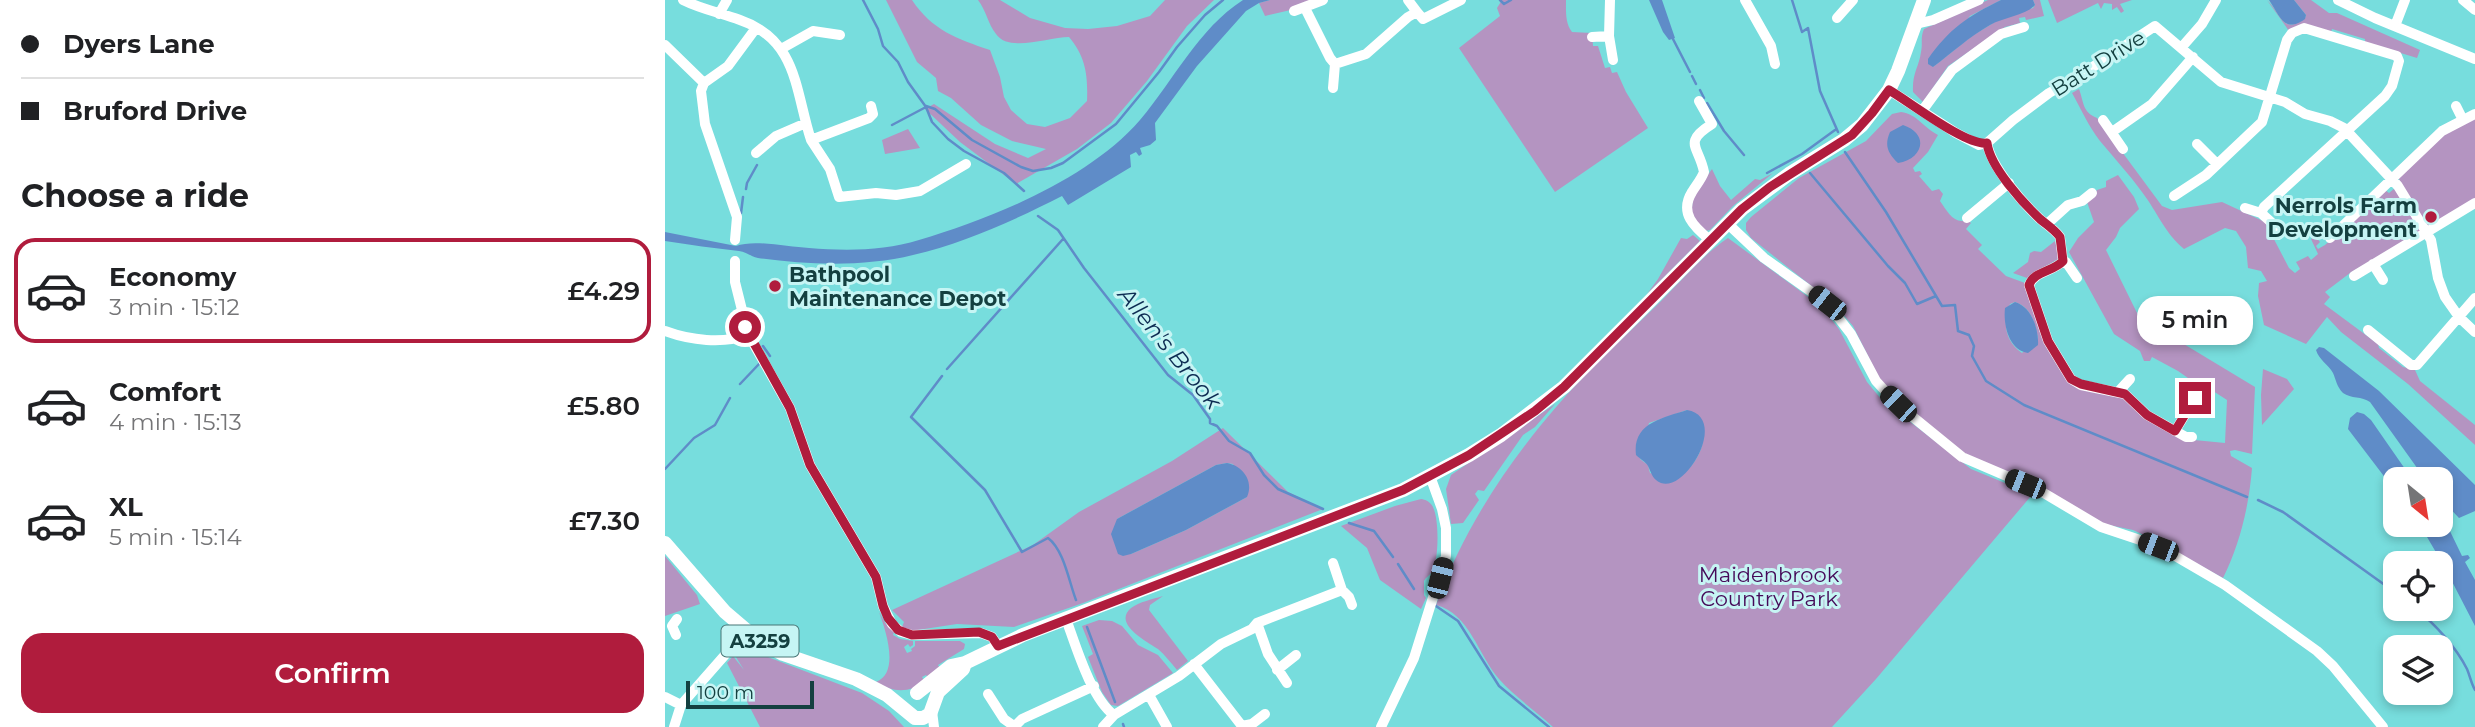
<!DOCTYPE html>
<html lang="en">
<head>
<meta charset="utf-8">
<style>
  body { margin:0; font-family:Montserrat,sans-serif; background:#f6f6f6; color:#202124; height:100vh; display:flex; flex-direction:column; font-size:26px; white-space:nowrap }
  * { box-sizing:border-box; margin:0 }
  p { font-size:23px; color:#757577 }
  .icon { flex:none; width:38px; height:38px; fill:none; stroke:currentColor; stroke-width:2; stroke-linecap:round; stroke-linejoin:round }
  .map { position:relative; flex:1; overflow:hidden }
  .panel { display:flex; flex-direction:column; background:#fff; width:665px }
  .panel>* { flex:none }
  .hud { display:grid; align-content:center; height:154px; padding:0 21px; background:#fff }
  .needle { width:46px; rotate:150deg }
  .buttons { position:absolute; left:1718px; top:467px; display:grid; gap:14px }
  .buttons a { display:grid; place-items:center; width:70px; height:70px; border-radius:14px; background:#fff; box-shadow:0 4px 10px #0003; font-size:35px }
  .scale { position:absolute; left:21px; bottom:18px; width:128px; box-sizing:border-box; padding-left:7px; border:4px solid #144040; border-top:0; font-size:19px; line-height:24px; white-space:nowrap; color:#144040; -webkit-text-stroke:5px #c6f5f4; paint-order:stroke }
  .end { position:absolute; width:32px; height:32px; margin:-16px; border:9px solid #b01c3d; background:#fff; box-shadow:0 0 0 4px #fff }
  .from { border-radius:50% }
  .bubble { position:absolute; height:49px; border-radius:21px; background:#fff; box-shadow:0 4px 10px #0003; font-size:23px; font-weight:600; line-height:49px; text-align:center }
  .car { position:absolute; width:21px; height:42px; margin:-21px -10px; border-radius:9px; box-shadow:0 0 5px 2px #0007; background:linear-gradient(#222 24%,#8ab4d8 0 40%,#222 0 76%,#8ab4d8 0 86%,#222 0) }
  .hud b { display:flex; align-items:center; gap:24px; height:66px; font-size:26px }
  .hud b+b { border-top:2px solid #e0e0e0 }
  .hud i { width:18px; height:18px; background:#202124 }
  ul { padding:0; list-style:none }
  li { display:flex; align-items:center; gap:21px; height:105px; margin:0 14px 10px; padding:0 7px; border:4px solid transparent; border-radius:21px }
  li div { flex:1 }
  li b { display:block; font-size:26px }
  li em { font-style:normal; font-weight:600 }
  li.on { border-color:#b01c3d }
  li>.icon { width:63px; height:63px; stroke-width:1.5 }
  h2 { padding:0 21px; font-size:32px; line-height:84px }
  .button { display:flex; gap:14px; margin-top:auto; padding:14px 21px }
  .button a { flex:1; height:80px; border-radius:21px; background:#b01c3d; color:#fff; font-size:28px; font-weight:600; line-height:80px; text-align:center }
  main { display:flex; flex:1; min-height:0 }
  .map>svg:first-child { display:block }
  .green { fill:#b494c1; fill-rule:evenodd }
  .water { fill:#5f8cc8 }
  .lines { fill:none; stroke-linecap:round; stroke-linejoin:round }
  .stream { stroke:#5f8cc8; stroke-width:2.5 }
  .minor { stroke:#fff; stroke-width:10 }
  .major { stroke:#fff; stroke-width:14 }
  .route { stroke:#b01c3d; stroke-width:9 }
  .poi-dot { fill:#b01c3d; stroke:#c6f5f4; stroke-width:2.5 }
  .labels { text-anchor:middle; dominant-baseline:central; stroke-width:6; stroke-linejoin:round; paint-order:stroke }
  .shield { fill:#c6f5f4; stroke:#497676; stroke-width:2 }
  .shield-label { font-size:19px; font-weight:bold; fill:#144040 }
  .street-label { font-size:21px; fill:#144040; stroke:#c6f5f4 }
  .poi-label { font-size:21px; font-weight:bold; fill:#144040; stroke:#c6f5f4; text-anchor:end }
  .park-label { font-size:21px; fill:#450958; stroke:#c6f5f4 }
  .water-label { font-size:23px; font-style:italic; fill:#0d2c53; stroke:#c6f5f4 }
</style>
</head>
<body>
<main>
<section class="panel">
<div class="hud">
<b><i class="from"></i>Dyers Lane</b>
<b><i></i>Bruford Drive</b>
</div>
<h2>Choose a ride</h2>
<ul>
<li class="on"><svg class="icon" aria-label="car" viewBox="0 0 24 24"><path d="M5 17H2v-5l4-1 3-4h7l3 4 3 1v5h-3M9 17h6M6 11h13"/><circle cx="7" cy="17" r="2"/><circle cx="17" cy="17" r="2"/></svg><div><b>Economy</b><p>3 min · 15:12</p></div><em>£4.29</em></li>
<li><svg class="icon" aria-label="car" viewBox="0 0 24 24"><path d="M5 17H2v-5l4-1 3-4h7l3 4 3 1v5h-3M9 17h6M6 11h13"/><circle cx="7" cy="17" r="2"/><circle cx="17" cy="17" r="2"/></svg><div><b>Comfort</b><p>4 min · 15:13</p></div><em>£5.80</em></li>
<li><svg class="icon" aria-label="car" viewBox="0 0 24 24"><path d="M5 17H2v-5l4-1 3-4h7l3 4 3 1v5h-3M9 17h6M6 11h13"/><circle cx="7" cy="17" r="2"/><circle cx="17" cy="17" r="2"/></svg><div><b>XL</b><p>5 min · 15:14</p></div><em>£7.30</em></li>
</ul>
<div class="button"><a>Confirm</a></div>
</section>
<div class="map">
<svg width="1810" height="727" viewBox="0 0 1810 727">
  <rect width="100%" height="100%" fill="#7dd"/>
  <path class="green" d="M221 0H247C267 30 292 39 325 50L335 77 339 97 346 110 362 124 380 127 405 118 422 101C423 76 421 57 404 37 383 37 344 53 331 34 323 24 321 10 313 0H335L365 18 400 28 423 29 452 26 485 16 500 0H549L522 26 482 81 446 123 412 149 351 184 295 142 260 109 269 104 330 144 363 158 381 149 347 141 316 125 286 98 273 91 271 78 252 62Z
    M605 0H649L630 9 600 16 594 3Z
    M837 0H901C901 11 900 23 907 32L927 33 928 46H933L940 68 945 67 947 73 952 72 961 92 983 128 890 192 794 48 835 16 832 8Z
    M1323 0H1336L1305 16 1268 67 1307 36 1338 17 1368 8 1370 5 1368 0H1375L1379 16 1361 20 1360 17 1354 18 1355 23 1340 27 1283 66 1258 102 1248 92C1247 73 1254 67 1256 52 1258 43 1255 38 1259 29Z
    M1383 0H1467L1455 4 1459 11 1456 13 1452 7 1447 10V4L1439 3 1436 9 1433 3 1392 23Z
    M1602 0C1616 13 1617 36 1640 18L1641 15 1629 0H1646L1664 13H1672L1755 50 1752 58 1700 42V39L1667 29 1666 32 1624 31Z
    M1414 89C1419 102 1417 112 1432 118L1497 206 1507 210 1557 202 1600 222 1624 268 1630 273 1635 269 1631 262 1643 256 1646 260 1653 254 1646 239 1650 236 1655 242 1651 246 1653 249 1660 245 1720 190 1724 193 1736 183 1733 177 1779 134 1810 117V199L1685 273 1660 292 1665 297 1659 304 1713 344 1714 348 1738 367 1750 370 1755 381 1810 425V445L1743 384 1676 332 1662 317 1641 344 1599 325 1593 296 1594 283 1602 281 1596 271 1583 268 1581 247 1571 231 1560 228 1519 249C1499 232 1493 213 1477 192 1464 174 1449 158 1435 141 1424 127 1416 109 1407 93Z
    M1236 112C1252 114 1259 128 1273 135L1263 152 1248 168 1250 172 1255 171 1257 174 1254 176 1267 191 1274 189 1278 194 1275 201C1282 211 1289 225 1302 220L1306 223 1301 229 1317 245 1313 249 1341 276 1360 283 1399 375 1456 396 1519 439 1560 443 1562 400 1545 389 1541 394 1532 388 1533 385 1513 371 1487 357 1485 361H1479L1475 351 1449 334 1404 252 1413 238 1429 222 1422 202 1432 190 1441 187V181L1453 175 1469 197 1474 209 1455 228 1451 237 1441 250 1474 317 1590 387 1587 454 1570 450 1565 451 1566 456 1587 468C1584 506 1575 544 1558 578L1483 537 1468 530 1439 524 1300 454 1232 399 1216 382 1188 326 1168 303 1086 238 1081 230V223L1086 217 1134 178 1201 141 1227 114ZM1350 302C1366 307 1370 323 1373 338L1357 353C1340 342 1337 321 1345 304Z
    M243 129 255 148 220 154 217 140Z
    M1047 169 1055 186 1066 200 1090 179 1095 180 1108 173 1068 206 1045 230 1040 231 1026 218 1028 196Z
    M1028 235 1035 241 982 294 993 279 1016 238 1022 239Z
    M1063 238 1157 307 1174 329 1202 382 1217 400 1306 469 1357 490 1366 496 1211 679 1167 727H888C871 711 850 697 834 679 813 655 805 614 771 605 797 532 841 465 892 406 922 371 956 340 989 308 1013 285 1036 256 1063 238ZM1022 410 1039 433C1038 454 1027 468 1011 480L985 473 983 465 975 459 984 423Z
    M1390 241 1394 258C1385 265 1368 271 1362 278L1348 273 1363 262 1365 253 1369 251 1376 252Z
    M1598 369 1622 379 1629 389 1597 425 1596 395Z
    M890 404 870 427 858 435 819 491 813 490 810 494 814 500 798 523 786 524 781 489 786 475Z
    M558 428 623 492 658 509 418 603 349 627 292 624 246 631 237 627 239 622 227 610 368 545 414 512 507 461ZM562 463 568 464 582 497 521 530 466 554 452 519 551 465Z
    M756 499C761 500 762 500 766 504 775 514 774 561 767 572 765 575 761 577 759 581V595L761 598 756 609 715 580 702 548 676 526 730 506Z
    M0 556 32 595 35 604 0 616Z
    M498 596 485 605 484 610 523 661 512 670C506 663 500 655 493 649 483 642 447 624 466 608 474 602 488 599 498 596Z
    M214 612 220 623 229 632 228 635 235 639 248 641V645L245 647 243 644 239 647 242 653 247 651 246 649 250 646V641H295L300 644 299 649 273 665 276 670 264 679 261 675 257 677 260 682C244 693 228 693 211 682 235 673 221 631 214 612Z
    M434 620 447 621 457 626 473 645 493 655 508 673 453 706 446 705 437 692 423 657 428 654 417 626Z
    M77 647 197 693 224 711 239 727H95L62 663 68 656 79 670 69 654Z"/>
  <path class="water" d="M578 0H605L594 3 581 11 532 66 490 123 491 140 485 145 475 148 477 154 474 156 471 152 465 155 466 167 403 205 397 196C350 220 299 243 248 255 200 267 142 265 93 258 85 256 81 252 74 251 49 248 25 245 0 241V232L71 246C89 239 123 247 144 248 180 251 219 251 254 240 328 218 424 179 475 120 509 80 533 29 578 0Z
    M984 0H997L1010 38 1004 40 998 32Z
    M1336 0H1368L1370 5C1360 16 1339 17 1325 25 1304 37 1288 52 1268 67L1263 64V59C1284 29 1303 16 1336 0Z
    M1604 0H1629L1641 15 1640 19C1619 34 1615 16 1604 0Z
    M1238 125C1265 134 1258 159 1233 163 1223 153 1219 146 1225 132Z
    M1350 302C1367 307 1374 330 1373 345L1363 353C1344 350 1338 325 1340 308Z
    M1654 347 1659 348 1714 391 1810 485V511L1794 518 1776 499V480L1760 479 1705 402C1697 396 1686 399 1678 393 1672 387 1671 380 1668 373 1663 364 1654 360 1651 350Z
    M1022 410C1064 417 1022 492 996 483 987 479 987 474 983 466 981 462 975 459 971 455 967 423 998 418 1022 410Z
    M1692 412 1699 414 1706 420 1747 479 1731 480V492L1683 429 1685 418Z
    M562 463C578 466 589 481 582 497L521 530 466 554 458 556 453 554 446 534 452 519 551 465Z
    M1776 521 1783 527 1797 556 1803 555 1805 558 1800 562 1810 580V626L1779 566 1755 525H1776Z"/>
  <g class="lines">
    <path class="stream" d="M198 0 213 29 218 46 233 62 243 82 261 107 267 122 283 139 299 151 339 173 359 191
      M835 0 839 4 846 0
      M1127 0 1137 32 1143 28 1155 91 1173 132
      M1008 39 1025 72
      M1027 76 1031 84
      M1035 90 1039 98
      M1042 103 1059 131 1079 155
      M261 106 270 109 307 140 356 167 368 171 386 168 398 163 451 124 494 72 512 47 540 15 558 0
      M227 125 261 107
      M1180 152 1221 212 1277 306 1290 305 1293 331 1304 335 1309 346 1307 356 1321 381 1359 405 1582 497
      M1102 173 1137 154 1170 130
      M1145 173 1223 266 1240 283 1252 304 1271 296
      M81 189 82 183 92 165
      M76 213 78 197
      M373 216 393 230 419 268 503 375 528 395 545 419V423L552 426 564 441 585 453 599 475 613 489 658 509
      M98 346 105 356
      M282 369 398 239
      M277 376 246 417 320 490 357 552 383 538C399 550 404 582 411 600
      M75 384 94 364
      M0 469 29 438 50 425 65 398
      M1593 500 1618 512 1731 593
      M684 523 709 531 728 557
      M733 564 749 589
      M768 604 793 621 834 686 884 727
      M1751 609C1770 624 1791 647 1802 669 1805 676 1806 683 1810 690
      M422 627 450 702
      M458 724 459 727"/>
    <path class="minor" d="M18 0C36 9 56 13 75 20 133 40 130 91 146 140L204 118 208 114 206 106
      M743 0 752 12
      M945 0 944 36 948 60
      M1080 0 1106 46 1110 64
      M1673 0 1710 18 1810 59
      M1798 0 1810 10
      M640 8 665 58 670 64 701 54 743 17 752 12 758 19 796 0
      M629 11 658 0
      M54 14 62 0
      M1172 18 1188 0
      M1251 24 1268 20 1314 0
      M1730 26 1740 0
      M927 37 944 36
      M0 45 39 83
      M1516 48 1537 24 1551 0
      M116 49 148 31 175 35
      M39 83 36 91 40 124 72 217 70 240
      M39 83 63 66 91 28
      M668 88 670 64
      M1224 90 1291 133 1314 145 1322 143 1348 120 1384 93 1411 78 1490 26 1556 82 1620 102 1640 114 1665 121 1679 128 1733 186 1766 240 1773 278 1780 297 1794 317 1810 332
      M1034 101 1047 124C1017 143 1034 146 1039 172 1036 180 1031 185 1027 192 1014 213 1029 227 1045 240
      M1791 106 1798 120
      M1257 111 1287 70 1336 34 1359 27
      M1438 120 1458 149
      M1447 132 1487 104 1528 57
      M146 140 165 169 174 197 211 193 231 195 255 191 301 164
      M1322 143C1326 167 1358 203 1375 219 1382 225 1390 230 1395 237L1398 261 1401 262 1412 278
      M1532 144 1552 164
      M91 153 111 136 141 123
      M1509 196 1541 175 1597 122 1622 40 1627 33 1639 28 1732 56 1734 61 1727 86 1720 96 1599 207 1596 213 1607 223 1613 235
      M1580 208 1596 213
      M1302 218 1344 183
      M1062 223 1099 258 1162 303 1186 334 1211 381 1232 404 1297 457 1372 489 1436 527 1493 546 1560 585 1652 651 1668 666 1718 727
      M1382 224 1403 205 1417 201 1427 193
      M1665 238 1777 131 1810 114
      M70 261V282L83 334 125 408 145 465 211 577 218 606 227 624 236 632 247 635 316 633 327 637 333 646
      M1398 261C1388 272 1370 271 1364 285L1383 341 1406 379 1416 385 1460 394 1482 415 1521 437H1527
      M1708 264 1718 280
      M1689 276 1810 203
      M1703 330 1746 365H1752L1810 298
      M0 331C24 340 59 345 83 334
      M1454 391 1465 379
      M1510 431 1534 392
      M668 563 677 590
      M401 619C411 646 426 698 449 715
      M592 623 603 654 622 683
      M11 635 7 626 12 619
      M529 664 577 726 587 724 600 714
      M612 670 631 655
      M323 694 339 719 349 726
      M484 695 502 727
      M0 697 16 705
      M267 711 269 727
      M9 727 16 705 81 631
      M349 727 357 719 429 686
      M438 727 449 715 514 676 556 644 587 629 592 623 677 590 684 597 687 605
      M716 727 749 658 781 556V528L777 509 765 476"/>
    <path class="major" d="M0 543 60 612 94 641 118 654 191 679 222 695 250 718H258L265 714 273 692 298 669 300 663
      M252 693 286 666 300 663 358 635 738 490 804 455 836 435 899 387 1077 209 1124 174 1179 140 1197 125 1224 90 1233 71 1259 0"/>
  </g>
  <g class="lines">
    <path class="route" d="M80 327 125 408 145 465 211 577 218 606 223 618 233 630 247 635 314 632 327 637 333 646 738 490 804 455 870 411 899 387 1077 209 1105 187 1187 135 1207 113 1224 90C1245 102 1301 146 1322 143 1325 167 1358 203 1375 219 1382 225 1390 230 1395 237L1398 261C1388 272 1369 271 1364 285L1383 341 1406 379 1416 384 1460 394 1482 415 1510 431 1530 398"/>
  </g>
  <g class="poi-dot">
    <circle cx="1766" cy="217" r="7"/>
    <circle cx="110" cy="286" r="7"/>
  </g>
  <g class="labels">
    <rect class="shield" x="56.5" y="625.5" width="77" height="31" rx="5"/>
    <g class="shield-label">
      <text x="95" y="641">A3259</text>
    </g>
    <g class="street-label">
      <text transform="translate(1433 63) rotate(-32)">Batt Drive</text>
    </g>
    <g class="poi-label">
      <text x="1752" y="205">Nerrols Farm<tspan x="1752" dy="24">Development</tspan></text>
      <text x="124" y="274" text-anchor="start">Bathpool<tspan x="124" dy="24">Maintenance Depot</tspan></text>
    </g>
    <g class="park-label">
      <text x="1104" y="574">Maidenbrook<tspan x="1104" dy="24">Country Park</tspan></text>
    </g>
    <g class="water-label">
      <text transform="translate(505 348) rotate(51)">Allen's Brook</text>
    </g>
  </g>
</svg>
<div class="buttons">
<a><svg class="needle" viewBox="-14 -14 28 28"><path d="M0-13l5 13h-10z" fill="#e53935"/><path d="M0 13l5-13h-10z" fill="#757577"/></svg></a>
<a><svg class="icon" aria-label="locate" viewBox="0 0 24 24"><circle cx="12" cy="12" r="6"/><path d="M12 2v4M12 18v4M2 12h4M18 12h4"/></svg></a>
<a><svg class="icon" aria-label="layers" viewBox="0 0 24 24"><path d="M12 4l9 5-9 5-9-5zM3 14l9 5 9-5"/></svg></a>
</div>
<div class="scale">100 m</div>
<i class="end from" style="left:80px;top:327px"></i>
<i class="end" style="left:1530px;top:398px"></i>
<div class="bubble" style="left:1472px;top:296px;width:116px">5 min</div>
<i class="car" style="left:1162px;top:303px;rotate:308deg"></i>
<i class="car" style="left:1233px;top:404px;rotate:314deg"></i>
<i class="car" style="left:1360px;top:484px;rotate:292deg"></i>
<i class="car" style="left:1493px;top:547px;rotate:291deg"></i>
<i class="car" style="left:775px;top:578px;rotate:14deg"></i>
</div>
</main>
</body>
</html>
